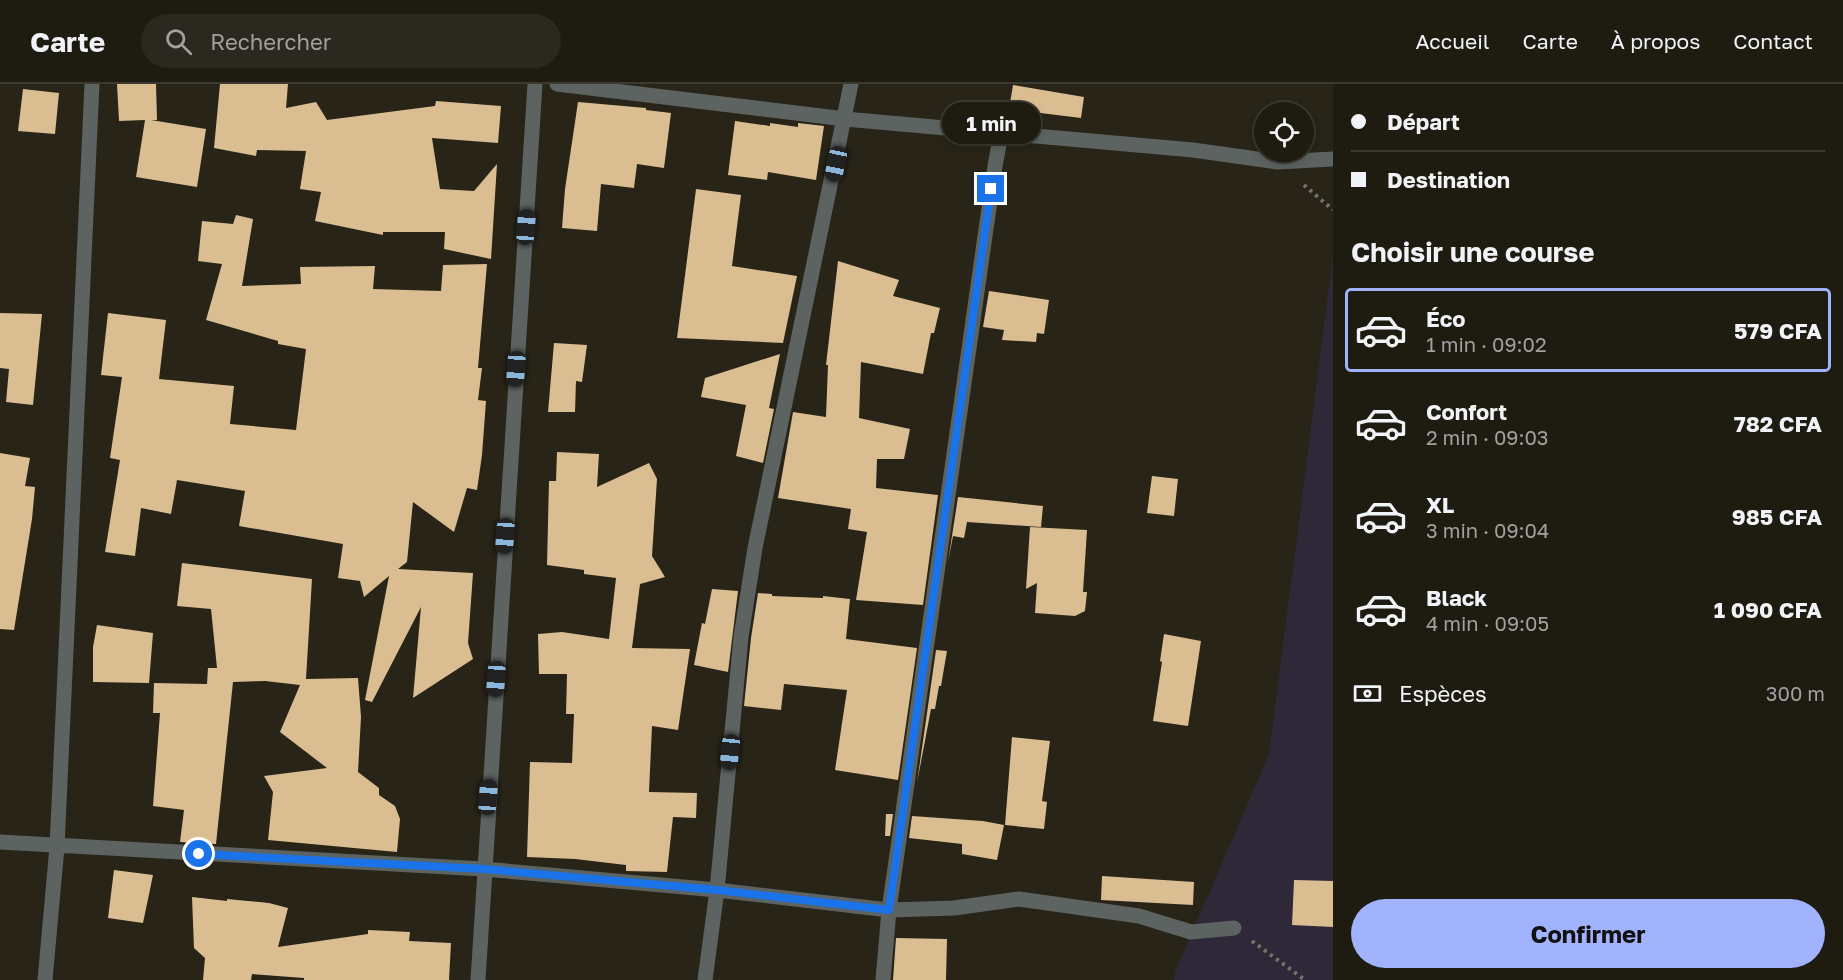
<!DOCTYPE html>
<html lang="fr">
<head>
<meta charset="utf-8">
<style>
  body { margin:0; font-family:"Golos Text",sans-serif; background:#2b281f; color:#f1f3f6; height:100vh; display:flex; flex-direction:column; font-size:22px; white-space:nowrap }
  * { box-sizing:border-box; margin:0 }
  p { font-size:20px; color:#a1a19f }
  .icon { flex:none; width:33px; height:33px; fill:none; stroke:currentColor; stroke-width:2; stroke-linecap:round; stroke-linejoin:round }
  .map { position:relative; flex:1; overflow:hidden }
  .details { display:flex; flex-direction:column; background:#1e1b11; width:510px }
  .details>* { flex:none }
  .banner { display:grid; align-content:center; height:132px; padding:0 18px; background:#1e1b11 }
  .fabs { position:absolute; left:1254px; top:18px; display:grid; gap:12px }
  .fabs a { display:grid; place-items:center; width:60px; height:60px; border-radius:50%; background:#1e1b11; box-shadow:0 3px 9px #0003,0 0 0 2px #3c3931; font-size:30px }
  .end { position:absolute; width:27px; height:27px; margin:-14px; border:8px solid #1a73e8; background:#fff; box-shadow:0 0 0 3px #fff }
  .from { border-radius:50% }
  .bubble { position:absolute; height:42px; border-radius:21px; background:#1e1b11; box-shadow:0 3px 9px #0003,0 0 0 2px #3c3931; font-size:20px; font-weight:700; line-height:42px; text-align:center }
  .car { position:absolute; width:18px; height:36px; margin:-18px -9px; border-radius:8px; box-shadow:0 0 4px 2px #0007; background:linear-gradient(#222 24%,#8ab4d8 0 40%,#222 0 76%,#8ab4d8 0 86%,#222 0) }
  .banner b { display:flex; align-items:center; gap:21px; height:57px; font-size:22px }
  .banner b+b { border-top:2px solid #3c3931 }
  .banner i { width:15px; height:15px; background:#f1f3f6 }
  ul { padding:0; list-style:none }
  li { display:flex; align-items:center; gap:18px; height:84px; margin:0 12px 9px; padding:0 6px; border:3px solid transparent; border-radius:6px }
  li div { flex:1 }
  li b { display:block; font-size:22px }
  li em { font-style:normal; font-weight:700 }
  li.active { border-color:#a1b3fd }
  li>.icon { width:54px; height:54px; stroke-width:1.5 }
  h2 { padding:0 18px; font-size:27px; line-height:72px }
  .pay { display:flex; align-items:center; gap:15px; height:66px; padding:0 18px; font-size:22px }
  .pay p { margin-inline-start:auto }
  .primary-button { display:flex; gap:12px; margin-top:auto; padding:12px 18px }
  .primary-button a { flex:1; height:69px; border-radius:36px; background:#a1b3fd; color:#111; font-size:24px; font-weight:700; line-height:69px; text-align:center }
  header { display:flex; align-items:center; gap:36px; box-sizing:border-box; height:84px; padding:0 30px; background:#1e1b11; border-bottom:2px solid #3c3931 }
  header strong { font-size:28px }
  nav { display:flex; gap:33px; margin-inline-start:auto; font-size:21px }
  .search { width:420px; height:54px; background:#2b281f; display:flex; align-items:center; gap:15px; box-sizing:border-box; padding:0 21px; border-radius:33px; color:#a1a19f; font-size:22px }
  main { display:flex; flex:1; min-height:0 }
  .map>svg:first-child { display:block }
  .industrial { fill:#2e2838 }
  .building { fill:#dbbd92 }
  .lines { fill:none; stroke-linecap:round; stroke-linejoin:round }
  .path { stroke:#787469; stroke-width:4; stroke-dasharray:3 4.5; stroke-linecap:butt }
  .street { stroke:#5c6360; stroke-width:15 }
  .route { stroke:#1a73e8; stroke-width:8 }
</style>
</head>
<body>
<header>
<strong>Carte</strong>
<div class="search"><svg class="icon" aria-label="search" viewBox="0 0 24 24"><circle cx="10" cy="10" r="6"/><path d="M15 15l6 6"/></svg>Rechercher</div>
<nav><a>Accueil</a><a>Carte</a><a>À propos</a><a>Contact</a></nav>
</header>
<main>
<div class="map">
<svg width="1333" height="896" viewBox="0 0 1333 896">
  <rect width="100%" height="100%" fill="#282417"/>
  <path class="industrial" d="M1333 172V896H1174L1175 888 1269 670Z"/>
  <path class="building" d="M117 0H156L157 36H151L206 45 197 103 136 93 145 36 119 37Z
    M220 0H288L286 24 316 18 327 36 435 22 436 17 501 22 498 59 432 54 440 105 474 107 497 80 491 175 444 165 445 148H383V151L315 137 321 108 300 105 306 67 257 66 256 72 214 64Z
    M1013 1 1084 13 1081 34 1009 25Z
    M23 5 59 9 55 50 18 47Z
    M578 18 646 24V26L671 29 664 84 637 80 634 104 601 100 597 147 562 144 565 105Z
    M735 37 770 42V39L798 43V39L824 42 816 96 768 88 767 96 728 91Z
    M696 105 741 111 732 182 797 192 783 259 677 254Z
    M236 131 253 135 242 202 301 200 300 183 375 182 373 205 441 207 443 181 487 180 478 284H482L478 316 486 317 482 371 477 406 467 404 454 448 413 418 407 478 398 485 473 489 468 559 473 575 413 614 421 523 372 618 365 616 389 492 364 513 360 497 338 494 343 460 239 442 245 407 177 396 171 430 141 424 135 472 105 468 120 376 110 374 122 293 101 291 108 229 166 236 159 295 234 302 230 340 296 346 306 265 278 260V257L206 236 222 180 198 177 202 137 233 140Z
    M838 177 899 196 893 212 940 224 934 249H931L923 290 861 278 859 334 910 345 904 375H877L876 404 938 411 923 521 856 516 867 448 848 445 851 425 778 414 793 328 826 333 828 281H826Z
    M989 207 1049 216 1044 250 1037 249 1036 258 1002 256 1004 246 983 243Z
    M0 229 42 230 33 321 6 318 9 285 0 284Z
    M554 259 587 261 582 298 576 297 575 328H548Z
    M780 270 769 324 774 325 763 379 736 372 746 321 701 313 705 294Z
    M557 368 599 370 597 403 649 379 657 395 652 472 665 493 640 500 632 564 690 565 678 646 652 642 649 708 697 709 696 734 673 733 667 788 626 787V781L575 775 527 773 530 678 572 679 574 630H566L567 590H539L538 550 562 548 609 555 616 494 584 490V486L547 481 549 397H556Z
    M0 369 30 374 25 402 35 403 32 435 14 546 0 545Z
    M1152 392 1178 395 1174 432 1147 429Z
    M958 413 1043 422 1041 443 967 438 964 454 953 452 948 478Z
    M1030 443 1087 446 1083 508H1087L1085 527 1075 532 1035 529 1037 499 1026 505Z
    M182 479 312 495 306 595 358 594 361 633 358 688 379 704V711L395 722 400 735 397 768 268 756 273 708 264 692 327 684 280 648 300 601 265 597 233 598 216 760 180 758 184 726 153 722 160 629H153L154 599 207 600 208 584H217L211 525 177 522Z
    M712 505 738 507 728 588 694 581 702 539 705 540Z
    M758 509 772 510V512L823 514V512L850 515 846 555 917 564 898 696 835 686 847 606 784 600 781 626 744 622 751 554Z
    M97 541 153 549 149 599 93 598V563Z
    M1164 550 1201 557 1188 642 1153 637 1162 578 1160 577Z
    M936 566 947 567 941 602H939L935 625H931L917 699Z
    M1012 653 1050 657 1042 717 1047 718 1044 745 1005 741Z
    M886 730H893L890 752H885Z
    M912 732 983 737 1004 741 997 776 962 770V760L909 754Z
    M114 786 153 791 143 839 108 834Z
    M1102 792 1194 798 1193 821 1101 816Z
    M1294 796 1333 797V843L1292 841Z
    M192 813 227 817V815L269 819 288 824 278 863 368 850V846L410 848 409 857 451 859 449 896H304V894L252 890 251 896H203L205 874 194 864Z
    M896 854 947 855 946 896H893Z"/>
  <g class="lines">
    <path class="path" d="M1304 101 1333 126
      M1252 857 1305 896"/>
    <path class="street" d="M557 0 845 35 1193 66 1278 78 1333 75
      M0 758 484 785 717 806 889 826 954 824 1019 815 1139 832 1191 848 1234 844
      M45 896 57 763 92 0
      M478 896 535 0
      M705 896 717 806 741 553 755 464 851 0
      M883 896 889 826 995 82 1001 50"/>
  </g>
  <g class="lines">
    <path class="route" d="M199 770 484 785 717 806 889 826 991 105"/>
  </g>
</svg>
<div class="fabs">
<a><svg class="icon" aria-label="locate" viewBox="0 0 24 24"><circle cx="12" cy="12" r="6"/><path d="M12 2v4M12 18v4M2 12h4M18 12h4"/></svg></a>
</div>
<i class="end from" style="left:199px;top:770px"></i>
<i class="end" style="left:991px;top:105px"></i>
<div class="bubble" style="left:942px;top:18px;width:99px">1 min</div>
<i class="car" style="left:836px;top:80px;rotate:192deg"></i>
<i class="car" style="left:526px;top:143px;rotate:4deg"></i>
<i class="car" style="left:516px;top:285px;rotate:184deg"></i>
<i class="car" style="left:505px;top:452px;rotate:184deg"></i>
<i class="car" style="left:496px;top:595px;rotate:184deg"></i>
<i class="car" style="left:730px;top:668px;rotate:186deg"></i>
<i class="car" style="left:488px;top:713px;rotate:4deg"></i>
</div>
<section class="details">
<div class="banner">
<b><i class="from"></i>Départ</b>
<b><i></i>Destination</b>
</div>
<h2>Choisir une course</h2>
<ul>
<li class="active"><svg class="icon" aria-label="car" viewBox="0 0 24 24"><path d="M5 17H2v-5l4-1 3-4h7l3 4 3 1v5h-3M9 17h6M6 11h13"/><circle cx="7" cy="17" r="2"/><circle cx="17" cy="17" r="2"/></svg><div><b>Éco</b><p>1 min · 09:02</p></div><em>579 CFA</em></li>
<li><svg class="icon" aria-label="car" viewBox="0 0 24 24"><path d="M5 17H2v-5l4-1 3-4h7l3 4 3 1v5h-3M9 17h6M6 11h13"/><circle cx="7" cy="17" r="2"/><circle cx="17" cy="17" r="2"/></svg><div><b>Confort</b><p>2 min · 09:03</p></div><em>782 CFA</em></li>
<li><svg class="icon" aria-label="car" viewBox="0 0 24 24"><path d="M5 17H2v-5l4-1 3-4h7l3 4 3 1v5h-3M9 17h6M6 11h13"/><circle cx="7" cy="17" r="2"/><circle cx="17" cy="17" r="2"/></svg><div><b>XL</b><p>3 min · 09:04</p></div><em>985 CFA</em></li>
<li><svg class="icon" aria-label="car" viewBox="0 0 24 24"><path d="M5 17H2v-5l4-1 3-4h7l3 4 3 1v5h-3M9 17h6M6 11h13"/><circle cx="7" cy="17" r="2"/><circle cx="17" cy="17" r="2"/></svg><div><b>Black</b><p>4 min · 09:05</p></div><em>1 090 CFA</em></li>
</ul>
<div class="pay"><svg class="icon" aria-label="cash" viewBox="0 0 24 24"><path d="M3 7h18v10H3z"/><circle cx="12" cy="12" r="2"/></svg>Espèces<p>300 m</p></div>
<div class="primary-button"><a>Confirmer</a></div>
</section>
</main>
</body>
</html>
